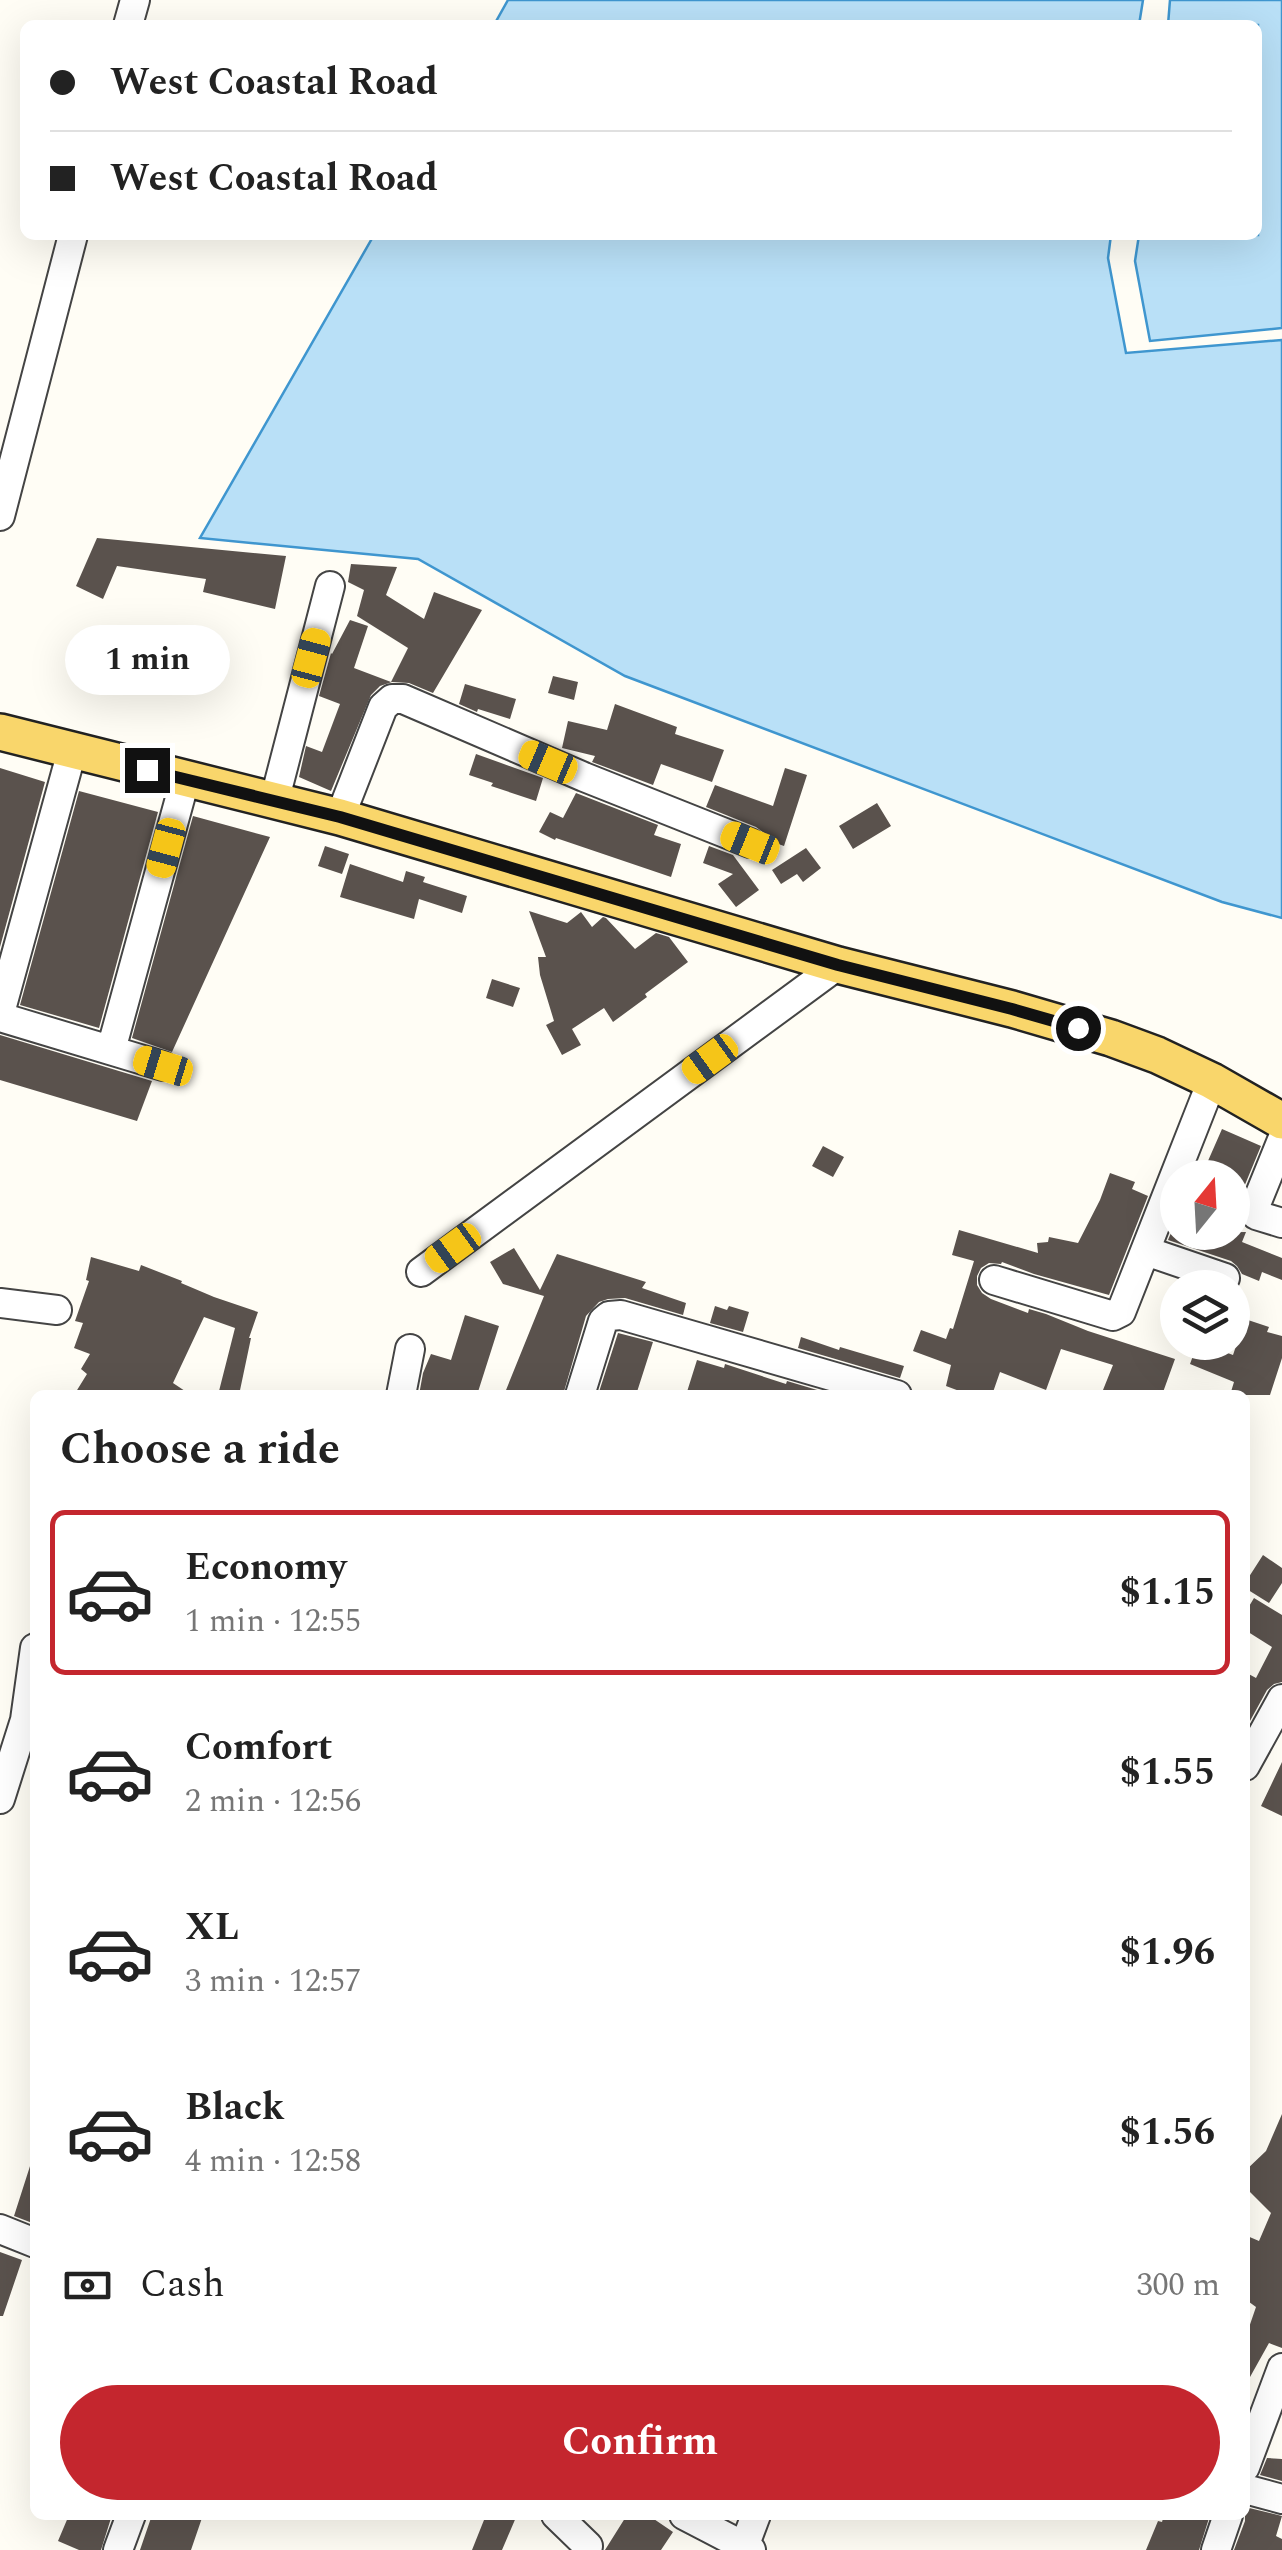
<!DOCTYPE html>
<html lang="en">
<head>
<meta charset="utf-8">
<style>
  body { margin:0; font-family:Spectral,serif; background:#f6f6f6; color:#222; height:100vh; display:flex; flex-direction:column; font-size:38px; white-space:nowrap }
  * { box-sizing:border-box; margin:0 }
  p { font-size:32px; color:#767676 }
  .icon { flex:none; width:55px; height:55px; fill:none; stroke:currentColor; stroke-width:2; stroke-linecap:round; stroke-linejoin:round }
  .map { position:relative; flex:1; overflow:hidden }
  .sheet { position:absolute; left:30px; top:1390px; width:1220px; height:1130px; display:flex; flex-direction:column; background:#fff; border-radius:15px; box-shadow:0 10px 40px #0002 }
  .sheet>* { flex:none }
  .hud { position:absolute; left:20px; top:20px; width:1242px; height:220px; border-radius:15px; box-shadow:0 10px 40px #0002; display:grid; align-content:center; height:220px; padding:0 30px; background:#fff }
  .needle { width:65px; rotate:18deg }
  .tools { position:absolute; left:1160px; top:1160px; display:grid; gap:20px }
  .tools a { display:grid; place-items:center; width:90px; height:90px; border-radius:50%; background:#fff; box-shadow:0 10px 40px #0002; font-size:50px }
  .end { position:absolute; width:45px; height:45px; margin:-22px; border:12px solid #111; background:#fff; box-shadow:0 0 0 5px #fff }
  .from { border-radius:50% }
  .bubble { position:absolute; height:70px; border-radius:35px; background:#fff; box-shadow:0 10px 40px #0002; font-size:32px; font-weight:700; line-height:70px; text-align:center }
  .car { position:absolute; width:30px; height:60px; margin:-30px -15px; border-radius:12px; box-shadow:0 0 8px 2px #0007; background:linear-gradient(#f5c518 24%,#345 0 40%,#f5c518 0 76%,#345 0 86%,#f5c518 0) }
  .hud b { display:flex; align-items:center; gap:35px; height:95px; font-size:38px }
  .hud b+b { border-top:2px solid #e0e0e0 }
  .hud i { width:25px; height:25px; background:#222 }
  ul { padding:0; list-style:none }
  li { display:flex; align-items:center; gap:30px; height:165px; margin:0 20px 15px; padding:0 10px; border:5px solid transparent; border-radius:15px }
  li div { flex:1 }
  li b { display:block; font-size:38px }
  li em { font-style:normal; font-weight:700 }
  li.current { border-color:#c4262e }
  li>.icon { width:90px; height:90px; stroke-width:1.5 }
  h2 { padding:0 30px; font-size:45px; line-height:120px }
  .pay { display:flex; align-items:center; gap:25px; height:110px; padding:0 30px; font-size:38px }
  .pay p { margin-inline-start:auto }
  .cta { display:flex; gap:20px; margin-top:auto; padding:20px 30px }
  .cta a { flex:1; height:115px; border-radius:60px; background:#c4262e; color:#fff; font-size:40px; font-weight:700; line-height:115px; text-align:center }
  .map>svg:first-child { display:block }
  .water { fill:#b9e0f7; stroke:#3f96cf; stroke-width:2.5 }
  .building { fill:#5a524d }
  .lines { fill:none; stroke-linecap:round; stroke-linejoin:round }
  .minor-casing { stroke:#444; stroke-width:32 }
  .major-casing { stroke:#222; stroke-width:40 }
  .minor { stroke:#fff; stroke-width:28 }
  .major { stroke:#f9d66b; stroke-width:35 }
  .route { stroke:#111; stroke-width:12 }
</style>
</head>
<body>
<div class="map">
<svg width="1282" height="2550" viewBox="0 0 1282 2550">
  <rect width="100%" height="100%" fill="#fffdf5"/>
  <path class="water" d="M508 0H1143L1139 25H494Z
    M1170 0H1282V328L1150 341 1135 261 1139 235H1258V25H1168Z
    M374 235H1111L1108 258 1126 353 1282 340V918L1222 902 625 676 418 559 200 538Z"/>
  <path class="building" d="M97 538 286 556 275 609 203 592 206 579 117 566 103 599 76 586Z
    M351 564 397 567 386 595 424 619 434 592 482 610 433 693 409 683 392 682 380 686 371 695 331 791 299 777 306 746 322 752 340 704 319 696 331 653 332 654 350 620 368 626 354 668 391 682 408 648 357 616 364 590 348 582Z
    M553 676 578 682 574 700 548 693Z
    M465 684 516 699 510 719 478 709 477 712 459 704Z
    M615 704 677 727 675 734 724 750 712 782 661 764 653 785 592 762 595 756 562 748 568 721 607 730Z
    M476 754 543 778 536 801 491 786 493 783 469 775Z
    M0 768 45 782 0 947Z
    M785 768 807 775 784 846 767 840 764 833 756 827 706 807 715 785 773 806Z
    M79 791 158 812 99 1028 20 1005Z
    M576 793 658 825 654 835 681 844 671 877 556 838 555 840 539 832 550 812 563 818Z
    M877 803 891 826 853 849 839 826Z
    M193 816 270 837 172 1052 132 1038Z
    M325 846 349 854 342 874 318 866Z
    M709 846 733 855 759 890 736 907 718 884 733 874 703 863Z
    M806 848 821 868 803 882 797 874 781 884 772 870Z
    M350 864 403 882 406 871 425 877 423 882 467 896 462 913 419 899 414 919 340 897Z
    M529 911 567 923 581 912 592 927 603 917 606 918 635 949 656 933 669 937 688 962 645 994 647 997 613 1022 604 1008 572 1029 581 1045 562 1055 546 1025 554 1021 540 975 538 957H546Z
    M492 979 520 988 513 1007 486 998Z
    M0 1035 152 1081 137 1121 0 1080Z
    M1222 1129 1261 1146 1244 1187 1232 1182V1178H1222L1204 1170Z
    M823 1146 844 1157 833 1177 812 1166Z
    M1110 1173 1135 1182 1132 1189 1148 1196 1109 1295 1034 1274 1002 1262 1001 1264 989 1263 981 1268 977 1276V1285L982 1293 991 1299 1028 1313 1029 1309 1046 1314 1088 1331 1175 1359 1162 1395H1101L1113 1365 1061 1349 1046 1390 1000 1372 992 1395H970L946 1386 951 1365 913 1351 921 1330 946 1339 950 1328 953 1329 974 1261 952 1255 959 1230 1038 1253 1037 1243 1048 1242 1049 1237 1078 1243 1100 1200Z
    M1178 1216V1233L1246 1232 1242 1242 1282 1258V1280L1262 1272 1259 1281 1242 1274 1237 1266 1231 1261 1168 1240Z
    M514 1248 540 1290 557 1254 646 1282 642 1288 686 1303 683 1315 625 1298 608 1299 599 1302 586 1316 563 1395H504L544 1296 503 1284 490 1262Z
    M91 1257 139 1271 141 1265 182 1281 181 1283 214 1297 258 1312 249 1338H251L239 1395H218L235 1328 204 1317 173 1383 191 1395H74L87 1374 81 1369 90 1354 74 1348 83 1323 75 1321 89 1281 86 1280Z
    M715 1306 727 1310 729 1306 749 1312 743 1332 710 1323Z
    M465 1315 499 1326 477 1395H419L423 1373 431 1354 451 1360Z
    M1245 1319 1269 1327 1267 1332 1282 1336V1358L1270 1395H1230L1234 1382 1190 1364 1198 1342 1233 1355Z
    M618 1333 653 1342 636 1395H598Z
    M801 1337 839 1350 840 1347 904 1366 900 1378 798 1348Z
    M697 1360 724 1368 725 1364 786 1384 787 1381 834 1395H686Z
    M1263 1555 1282 1568V1583L1269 1603 1245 1588V1583Z
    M1254 1598 1282 1615V1682L1274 1684 1267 1690 1245 1730V1672L1256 1678 1272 1647 1245 1630V1613Z
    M1282 1762V1816L1261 1806Z
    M1282 2114V2348L1269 2343 1245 2386V2339L1256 2307 1245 2299V2235L1259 2241 1271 2213 1245 2187V2171L1266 2151Z
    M31 2163H35V2224L14 2216Z
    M0 2252 22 2260 3 2316H0Z
    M1267 2458 1282 2459V2481L1260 2475Z
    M1245 2507 1282 2516 1276 2536 1282 2539V2550H1234L1245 2521Z
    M69 2515H112L101 2550H79L58 2541Z
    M152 2515H203L191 2550H140Z
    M486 2515H517L502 2550H472Z
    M627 2515H648L673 2532 661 2550H605Z
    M1164 2515H1210L1199 2550H1146L1158 2521 1162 2522Z"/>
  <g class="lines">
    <defs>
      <path id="minor" d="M128 25 135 0
        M0 516 73 235
        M274 802 330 586
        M340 817 383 707 392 699H403L584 777 750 843
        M0 1013 72 751
        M0 1017 163 1066
        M111 1050 185 780
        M1282 1140 1256 1204V1215L1282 1223
        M1146 1251 1225 1278
        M421 1272 838 965
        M994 1280 1113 1316 1121 1312 1212 1081
        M0 1303 57 1310
        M401 1395 410 1349
        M580 1395 603 1321 609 1316 621 1315 897 1395
        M1245 1766 1282 1699
        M0 1799 25 1720 35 1648
        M0 2229 35 2243
        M1245 2467 1282 2368
        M1245 2489 1282 2499
        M556 2515 588 2546
        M684 2515 751 2550
        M744 2547 756 2515
        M118 2550 131 2515
        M1216 2550 1228 2515"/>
      <path id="major" d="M0 732 340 817 838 965 1012 1009 1111 1038 1157 1055 1212 1081 1282 1121"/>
    </defs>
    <use href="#minor" class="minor-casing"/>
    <use href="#major" class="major-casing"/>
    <use href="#minor" class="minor"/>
    <use href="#major" class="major"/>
  </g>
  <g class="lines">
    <path class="route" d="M147 770 340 817 838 965 1012 1009 1078 1028"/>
  </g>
</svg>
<div class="tools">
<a><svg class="needle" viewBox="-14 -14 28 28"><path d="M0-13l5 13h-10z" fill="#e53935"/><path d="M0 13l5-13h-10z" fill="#767676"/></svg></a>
<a><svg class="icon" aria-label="layers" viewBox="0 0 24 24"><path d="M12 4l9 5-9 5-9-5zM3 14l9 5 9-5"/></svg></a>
</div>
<i class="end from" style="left:1078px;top:1028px"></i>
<i class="end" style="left:147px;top:770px"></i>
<div class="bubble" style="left:65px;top:625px;width:165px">1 min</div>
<i class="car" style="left:311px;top:658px;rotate:15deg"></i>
<i class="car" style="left:548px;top:762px;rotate:293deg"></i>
<i class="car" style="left:750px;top:843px;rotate:292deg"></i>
<i class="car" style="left:166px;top:848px;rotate:195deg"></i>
<i class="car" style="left:710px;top:1059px;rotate:234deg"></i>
<i class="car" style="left:163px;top:1066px;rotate:287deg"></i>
<i class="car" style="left:453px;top:1248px;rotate:234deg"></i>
<div class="hud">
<b><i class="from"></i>West Coastal Road</b>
<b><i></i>West Coastal Road</b>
</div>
<section class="sheet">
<h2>Choose a ride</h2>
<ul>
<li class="current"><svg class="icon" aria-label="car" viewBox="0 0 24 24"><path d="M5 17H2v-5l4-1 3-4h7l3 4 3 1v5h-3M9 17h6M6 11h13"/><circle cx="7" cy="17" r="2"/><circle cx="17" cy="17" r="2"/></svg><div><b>Economy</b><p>1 min · 12:55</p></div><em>$1.15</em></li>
<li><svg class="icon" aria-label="car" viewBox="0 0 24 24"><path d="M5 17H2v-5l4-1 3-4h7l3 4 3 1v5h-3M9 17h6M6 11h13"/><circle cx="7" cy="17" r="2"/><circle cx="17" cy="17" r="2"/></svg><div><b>Comfort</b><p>2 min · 12:56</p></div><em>$1.55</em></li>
<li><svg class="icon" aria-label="car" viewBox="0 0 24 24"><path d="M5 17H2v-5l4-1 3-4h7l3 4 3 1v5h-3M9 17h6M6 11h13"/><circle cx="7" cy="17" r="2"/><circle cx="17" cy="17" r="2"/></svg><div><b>XL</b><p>3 min · 12:57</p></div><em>$1.96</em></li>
<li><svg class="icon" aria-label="car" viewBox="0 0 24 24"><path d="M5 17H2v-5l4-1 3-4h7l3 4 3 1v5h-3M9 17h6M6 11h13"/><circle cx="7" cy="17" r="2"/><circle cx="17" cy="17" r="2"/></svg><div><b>Black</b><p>4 min · 12:58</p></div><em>$1.56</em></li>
</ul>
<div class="pay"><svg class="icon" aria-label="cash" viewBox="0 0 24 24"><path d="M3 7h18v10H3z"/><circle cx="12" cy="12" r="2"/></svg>Cash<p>300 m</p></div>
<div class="cta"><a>Confirm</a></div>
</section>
</div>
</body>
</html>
